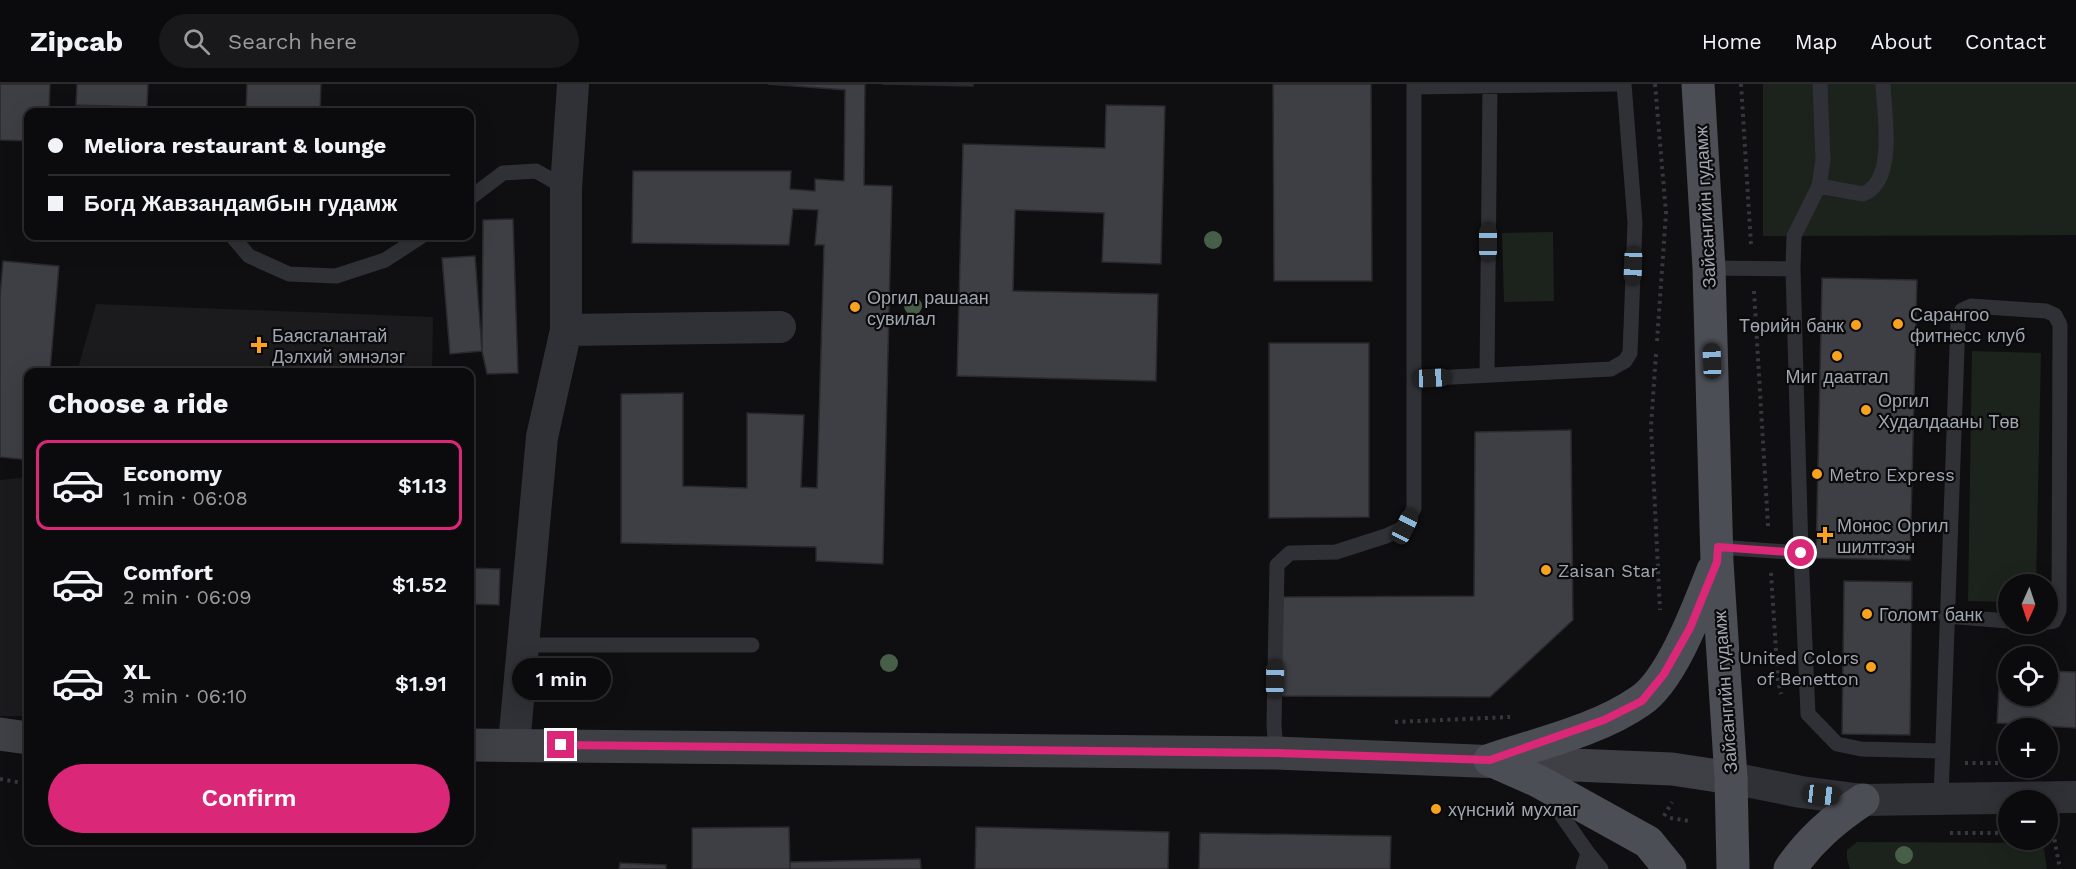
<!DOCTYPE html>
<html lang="en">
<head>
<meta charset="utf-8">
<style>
  body { margin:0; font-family:"Work Sans",sans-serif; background:#19191b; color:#f1f3f6; height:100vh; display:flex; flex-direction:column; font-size:22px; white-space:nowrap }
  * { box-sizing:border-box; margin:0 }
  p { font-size:20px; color:#9a9b9d }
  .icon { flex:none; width:33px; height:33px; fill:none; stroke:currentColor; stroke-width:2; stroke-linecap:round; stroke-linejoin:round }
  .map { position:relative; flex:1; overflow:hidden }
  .drawer { position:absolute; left:24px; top:284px; width:450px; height:477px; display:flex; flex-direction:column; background:#0b0b0d; border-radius:12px; box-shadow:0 6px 24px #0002,0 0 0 2px #2b2b2e }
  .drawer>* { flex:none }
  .hud { position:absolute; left:24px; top:24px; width:450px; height:132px; border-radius:12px; box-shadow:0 6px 24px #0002,0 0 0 2px #2b2b2e; display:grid; align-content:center; height:132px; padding:0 24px; background:#0b0b0d }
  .needle { width:39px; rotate:183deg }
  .buttons { position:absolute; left:1998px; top:490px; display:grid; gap:12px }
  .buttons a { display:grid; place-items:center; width:60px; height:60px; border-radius:50%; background:#0b0b0d; box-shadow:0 6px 24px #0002,0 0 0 2px #2b2b2e; font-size:30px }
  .end { position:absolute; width:27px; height:27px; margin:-14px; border:8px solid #db2777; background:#fff; box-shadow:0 0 0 3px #fff }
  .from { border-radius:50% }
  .bubble { position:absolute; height:42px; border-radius:21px; background:#0b0b0d; box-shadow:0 6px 24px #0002,0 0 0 2px #2b2b2e; font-size:20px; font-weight:600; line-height:42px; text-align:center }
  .car { position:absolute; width:18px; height:36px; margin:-18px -9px; border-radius:8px; box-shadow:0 0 4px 2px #0007; background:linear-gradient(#222 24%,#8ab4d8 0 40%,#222 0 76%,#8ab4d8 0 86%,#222 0) }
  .hud b { display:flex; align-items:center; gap:21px; height:57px; font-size:22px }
  .hud b+b { border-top:2px solid #2b2b2e }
  .hud i { width:15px; height:15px; background:#f1f3f6 }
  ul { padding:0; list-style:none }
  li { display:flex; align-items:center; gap:18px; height:90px; margin:0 12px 9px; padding:0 12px; border:3px solid transparent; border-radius:12px }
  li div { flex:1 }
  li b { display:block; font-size:22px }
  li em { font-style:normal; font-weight:600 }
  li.current { border-color:#db2777 }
  li>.icon { width:54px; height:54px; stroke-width:1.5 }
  h2 { padding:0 24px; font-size:27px; line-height:72px }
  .button { display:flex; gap:12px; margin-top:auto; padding:12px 24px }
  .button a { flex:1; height:69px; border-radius:36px; background:#db2777; color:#fff; font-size:24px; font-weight:600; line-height:69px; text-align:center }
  header { display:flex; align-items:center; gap:36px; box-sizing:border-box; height:84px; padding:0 30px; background:#0b0b0d; border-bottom:2px solid #2b2b2e }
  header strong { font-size:28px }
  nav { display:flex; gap:33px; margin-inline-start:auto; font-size:21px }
  .search { width:420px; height:54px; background:#19191b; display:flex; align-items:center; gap:15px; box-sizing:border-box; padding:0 21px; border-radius:33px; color:#9a9b9d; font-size:22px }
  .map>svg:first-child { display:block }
  .built { fill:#1b1b1e }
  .green { fill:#1b231c }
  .building { fill:#3e3f44; stroke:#29292d; stroke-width:1.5 }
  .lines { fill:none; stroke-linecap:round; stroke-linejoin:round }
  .path { stroke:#36383d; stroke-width:4; stroke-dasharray:3 4.5; stroke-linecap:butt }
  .lane { stroke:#303136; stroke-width:15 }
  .street { stroke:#303136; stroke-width:32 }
  .secondary { stroke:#3e4046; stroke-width:33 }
  .primary { stroke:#4c4e55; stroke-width:33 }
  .tree { fill:#475e48 }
  .route { stroke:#db2777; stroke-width:8 }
  .poi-dot { fill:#f8a220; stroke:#0a0a0b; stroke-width:2 }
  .labels { text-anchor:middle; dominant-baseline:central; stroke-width:4.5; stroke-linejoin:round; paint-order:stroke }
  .street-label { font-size:18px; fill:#a0a6b2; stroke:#0a0a0b }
  .poi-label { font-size:18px; fill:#a0a6b2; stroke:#0a0a0b; text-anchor:start }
</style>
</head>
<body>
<header>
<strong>Zipcab</strong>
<div class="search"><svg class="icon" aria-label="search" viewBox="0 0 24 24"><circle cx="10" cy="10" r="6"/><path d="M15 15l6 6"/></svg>Search here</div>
<nav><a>Home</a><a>Map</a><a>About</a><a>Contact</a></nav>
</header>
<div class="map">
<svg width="2076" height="785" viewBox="0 0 2076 785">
  <rect width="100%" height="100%" fill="#0f0f11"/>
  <path class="built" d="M96 220 433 233 432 288H77Z
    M28 393V632H0V396Z"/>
  <path class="green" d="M1763 0H2076V151L1763 152Z
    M1553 148 1554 217 1504 218 1502 149Z
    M1972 267 2041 269 2036 501H2008V518L1968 517Z
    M1857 758 2043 759 2047 785H1850L1847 775V766Z"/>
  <path class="building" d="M0 0H50L49 28H28V57L0 56Z
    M77 0H148L147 23 76 21Z
    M247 0H321L320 28H246Z
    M768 0H865L864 101 892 102 883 480 816 477V463L621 459V310L683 309V402L747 404V329L804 331 801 403 817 404 824 161H815L818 126 793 125 789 161 632 159 633 87H791L790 105 815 107V95L844 97 845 6Z
    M882 0H973V2Z
    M1273 0H1371L1372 197H1274Z
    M1106 21 1165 22 1161 180 1102 178 1104 129 1015 126 1013 207 1158 210 1156 297 957 292 963 60 1105 64Z
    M513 135 518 289 487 290 482 267 483 136Z
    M475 172 482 267 450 270 442 174Z
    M3 177 59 182 50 288H28V376L0 373V213Z
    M1822 194 1917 196 1910 476 1816 474Z
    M1269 259H1369V433L1269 434Z
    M1571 346 1573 536 1490 613 1275 612 1279 513 1474 512 1475 348Z
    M470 484 500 485 499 521 470 520Z
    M1844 497 1912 498 1910 651 1842 650Z
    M2000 584 2008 585V612H2048V587L2076 588V644L1997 639Z
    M789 743 790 785H692V744Z
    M976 743 1169 748 1168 785H975Z
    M1200 749 1391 752 1390 785H1199Z
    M920 775 921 785H790V778Z
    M620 779 666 781V785H619Z"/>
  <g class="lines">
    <path class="path" d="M1655 0 1666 129 1657 257
      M1741 0 1751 161
      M1754 207 1768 442
      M1656 270 1651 342 1660 526
      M1771 489 1778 597 1781 610
      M1395 638 1510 633
      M1965 679H2005
      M0 695 28 700
      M1664 732 1672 718
      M1670 734 1690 737
      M2053 748 2060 785
      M1950 749H2008"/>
    <path class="lane" d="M1414 3 1615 0
      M1819 102 1863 110C1897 97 1884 30 1883 0
      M470 114 503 89 536 87 566 104
      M232 152 249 172 289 190 336 192 385 176 422 152
      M1709 184 1793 185 1801 469 1718 463
      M1793 185 1794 152 1819 102 1823 76 1820 0
      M1487 291 1490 2
      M1414 295 1611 285 1625 277 1630 269 1635 139 1624 0
      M1801 469 1808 630 1837 660 1861 665 1942 667
      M1946 532 2008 537
      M524 561H752
      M1276 669 1274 641 1277 481 1290 469 1336 468 1386 452 1405 443 1414 424V0
      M1548 712 1588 769 1583 785
      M1941 714 1958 236 1962 226 1971 222 2046 227 2055 231 2060 241 2059 527 2054 537 2048 538
      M1588 769 1601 785"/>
    <path class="street" d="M566 246V104L573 0
      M514 660 542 353 566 246 780 243
      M1731 694 1801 708 1863 716 2076 713"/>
    <path class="secondary" d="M0 650 28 654
      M470 661 1276 669 1672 685 1731 694"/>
    <path class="primary" d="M1698 0 1709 184 1717 478 1731 694 1733 785
      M1490 676C1537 660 1599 646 1640 617 1672 596 1699 521 1713 486
      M1490 676 1538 697 1648 758 1670 785
      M1790 785C1810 756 1833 736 1863 716"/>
  </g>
  <g class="tree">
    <circle cx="1213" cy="156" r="9"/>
    <circle cx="913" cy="222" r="9"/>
    <circle cx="889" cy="579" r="9"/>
    <circle cx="1904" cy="771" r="9"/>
  </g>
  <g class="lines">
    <path class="route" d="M561 661 1276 669 1490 676 1604 636 1642 617 1664 590 1690 544 1717 478 1718 463 1801 469"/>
  </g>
  <g class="poi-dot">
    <circle cx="855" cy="223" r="6"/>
    <circle cx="1898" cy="240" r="6"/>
    <circle cx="1856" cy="241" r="6"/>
    <path d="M256 252h6v6h6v6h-6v6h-6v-6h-6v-6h6z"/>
    <circle cx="1837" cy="272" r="6"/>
    <circle cx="1866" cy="326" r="6"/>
    <circle cx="1817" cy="390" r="6"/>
    <path d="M1822 442h6v6h6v6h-6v6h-6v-6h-6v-6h6z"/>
    <circle cx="1546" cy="486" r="6"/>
    <circle cx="1867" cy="530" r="6"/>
    <circle cx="1871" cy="583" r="6"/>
    <circle cx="1436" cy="725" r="6"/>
  </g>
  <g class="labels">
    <g class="street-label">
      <text transform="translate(1705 123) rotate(-93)">Зайсангийн гудамж</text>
      <text transform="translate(1725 608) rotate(-94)">Зайсангийн гудамж</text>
    </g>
    <g class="poi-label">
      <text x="867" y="213">Оргил рашаан<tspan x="867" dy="21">сувилал</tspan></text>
      <text x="1910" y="230">Сарангоо<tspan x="1910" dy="21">фитнесс клуб</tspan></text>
      <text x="1844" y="241" text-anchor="end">Төрийн банк</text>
      <text x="272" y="251">Баясгалантай<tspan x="272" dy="21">Дэлхий эмнэлэг</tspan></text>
      <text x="1837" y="292" text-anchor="middle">Миг даатгал</text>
      <text x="1878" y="316">Оргил<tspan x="1878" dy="21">Худалдааны Төв</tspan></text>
      <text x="1829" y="390">Metro Express</text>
      <text x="1837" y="441">Монос Оргил<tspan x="1837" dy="21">шилтгээн</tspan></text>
      <text x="1558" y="486">Zaisan Star</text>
      <text x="1879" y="530">Голомт банк</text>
      <text x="1859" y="573" text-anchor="end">United Colors<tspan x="1859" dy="21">of Benetton</tspan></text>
      <text x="1448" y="725">хүнсний мухлаг</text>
    </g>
  </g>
</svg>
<div class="buttons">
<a><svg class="needle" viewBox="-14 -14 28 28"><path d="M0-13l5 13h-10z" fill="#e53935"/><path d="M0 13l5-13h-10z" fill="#9a9b9d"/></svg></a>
<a><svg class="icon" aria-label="locate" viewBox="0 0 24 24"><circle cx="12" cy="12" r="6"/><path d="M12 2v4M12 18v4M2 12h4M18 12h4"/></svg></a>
<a>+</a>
<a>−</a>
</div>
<i class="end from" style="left:1801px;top:469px"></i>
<i class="end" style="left:561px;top:661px"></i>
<div class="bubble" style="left:512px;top:574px;width:99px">1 min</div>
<i class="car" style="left:1488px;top:158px;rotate:0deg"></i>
<i class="car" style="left:1633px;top:182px;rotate:182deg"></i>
<i class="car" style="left:1712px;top:277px;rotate:358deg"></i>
<i class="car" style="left:1432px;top:294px;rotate:87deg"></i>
<i class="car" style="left:1405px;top:443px;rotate:26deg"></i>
<i class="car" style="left:1275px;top:595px;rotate:1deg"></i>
<i class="car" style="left:1822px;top:711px;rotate:97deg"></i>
<div class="hud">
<b><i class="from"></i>Meliora restaurant &amp; lounge</b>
<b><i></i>Богд Жавзандамбын гудамж</b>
</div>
<section class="drawer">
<h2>Choose a ride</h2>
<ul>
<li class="current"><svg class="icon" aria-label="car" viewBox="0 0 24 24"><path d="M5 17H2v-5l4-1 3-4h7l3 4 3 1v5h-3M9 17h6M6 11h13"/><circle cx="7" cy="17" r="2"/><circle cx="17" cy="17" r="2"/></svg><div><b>Economy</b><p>1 min · 06:08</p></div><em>$1.13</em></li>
<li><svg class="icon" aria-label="car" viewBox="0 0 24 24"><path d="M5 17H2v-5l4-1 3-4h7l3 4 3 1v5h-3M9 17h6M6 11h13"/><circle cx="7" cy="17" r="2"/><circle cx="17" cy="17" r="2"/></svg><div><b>Comfort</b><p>2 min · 06:09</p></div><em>$1.52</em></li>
<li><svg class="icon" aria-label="car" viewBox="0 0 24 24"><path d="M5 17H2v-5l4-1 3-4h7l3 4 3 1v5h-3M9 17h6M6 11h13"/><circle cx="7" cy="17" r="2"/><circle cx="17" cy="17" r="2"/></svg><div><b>XL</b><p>3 min · 06:10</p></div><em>$1.91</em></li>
</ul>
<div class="button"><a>Confirm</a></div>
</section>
</div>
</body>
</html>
